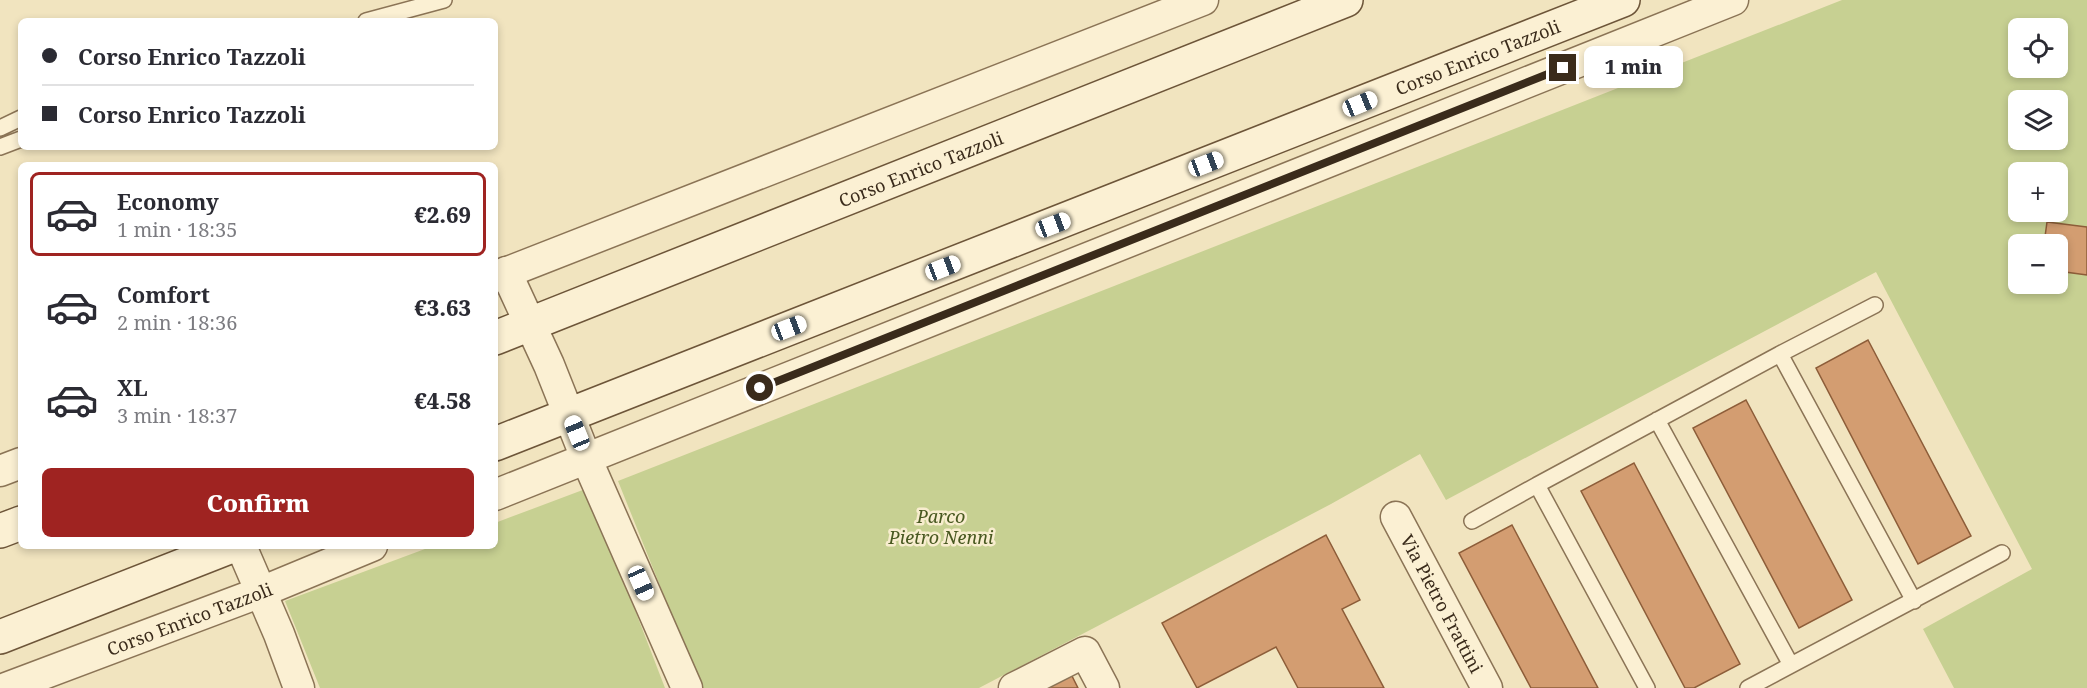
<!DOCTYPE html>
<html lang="en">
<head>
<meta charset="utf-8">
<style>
  body { margin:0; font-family:"Noto Serif",serif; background:#f2f2f3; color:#2b2b33; height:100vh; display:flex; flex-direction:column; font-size:22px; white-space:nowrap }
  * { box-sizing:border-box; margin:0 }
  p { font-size:20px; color:#7c7c81 }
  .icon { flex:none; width:33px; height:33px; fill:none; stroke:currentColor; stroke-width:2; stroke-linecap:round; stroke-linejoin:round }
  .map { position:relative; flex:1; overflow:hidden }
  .sheet { position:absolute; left:18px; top:162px; width:480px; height:387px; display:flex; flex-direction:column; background:#fff; border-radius:9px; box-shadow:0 3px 9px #0003 }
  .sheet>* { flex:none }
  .hud { position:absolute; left:18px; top:18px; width:480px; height:132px; border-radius:9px; box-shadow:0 3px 9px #0003; display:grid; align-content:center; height:132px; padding:0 24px; background:#fff }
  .fabs { position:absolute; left:2008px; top:18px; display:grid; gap:12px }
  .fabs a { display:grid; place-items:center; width:60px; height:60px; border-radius:9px; background:#fff; box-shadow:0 3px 9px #0003; font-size:30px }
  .end { position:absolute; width:27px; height:27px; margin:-14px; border:8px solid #3a2b1b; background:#fff; box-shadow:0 0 0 3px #fff }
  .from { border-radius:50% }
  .bubble { position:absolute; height:42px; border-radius:9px; background:#fff; box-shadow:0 3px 9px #0003; font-size:20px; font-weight:800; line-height:42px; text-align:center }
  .car { position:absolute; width:18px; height:36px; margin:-18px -9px; border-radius:8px; box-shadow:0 0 4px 2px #0007; background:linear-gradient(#fff 24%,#345 0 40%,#fff 0 76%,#345 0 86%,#fff 0) }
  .hud b { display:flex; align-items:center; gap:21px; height:57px; font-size:22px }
  .hud b+b { border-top:2px solid #e1e1e2 }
  .hud i { width:15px; height:15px; background:#2b2b33 }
  ul { padding:10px 0 0; list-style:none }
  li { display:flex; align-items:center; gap:18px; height:84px; margin:0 12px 9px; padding:0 12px; border:3px solid transparent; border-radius:9px }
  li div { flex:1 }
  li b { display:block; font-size:22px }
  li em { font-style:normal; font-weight:800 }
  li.selected { border-color:#9f2321 }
  li>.icon { width:54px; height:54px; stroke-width:1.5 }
  .cta { display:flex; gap:12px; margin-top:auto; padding:12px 24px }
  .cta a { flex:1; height:69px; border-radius:9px; background:#9f2321; color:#fff; font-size:24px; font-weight:800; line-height:69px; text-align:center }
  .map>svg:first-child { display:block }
  .green { fill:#c7d092; fill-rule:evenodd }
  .building { fill:#d39d71; stroke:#8d5d39; stroke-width:1.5 }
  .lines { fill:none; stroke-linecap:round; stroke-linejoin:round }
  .lane-casing { stroke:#8b7456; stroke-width:18 }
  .street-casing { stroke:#8b7456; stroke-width:33 }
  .secondary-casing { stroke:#6d5539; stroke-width:36 }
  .lane { stroke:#fbf0d3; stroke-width:15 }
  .street { stroke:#fbf0d3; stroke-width:30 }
  .secondary { stroke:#fbf0d3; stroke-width:33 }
  .route { stroke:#3a2b1b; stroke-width:8 }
  .labels { text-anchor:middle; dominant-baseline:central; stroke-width:5; stroke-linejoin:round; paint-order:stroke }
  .street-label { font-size:18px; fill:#3a2b1b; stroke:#f8edcf }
  .park-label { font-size:18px; font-style:italic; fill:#485820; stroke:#f8edcf }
</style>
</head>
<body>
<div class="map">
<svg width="2087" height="688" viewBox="0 0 2087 688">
  <rect width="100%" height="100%" fill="#f1e4bf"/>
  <path class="green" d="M1842 0H2087V688H1954L1923 629 2032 569 1876 272 1446 500 1420 454 1331 504 979 688H701L618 481ZM2019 28H2058V68H2019ZM2019 100H2058V140H2019ZM2019 172H2058V212H2019ZM2019 244H2058V284H2019Z
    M588 488 665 688H320L285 601 433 546H495V523Z"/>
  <path class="building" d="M2047 222 2087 227V275L2058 271V244H2044Z
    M1868 340 1971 536 1918 564 1816 368Z
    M1746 400 1852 600 1799 628 1693 428Z
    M1634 463 1740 664 1694 688H1685L1581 491Z
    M1512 525 1598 688H1531L1459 553Z
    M1326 535 1360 600 1342 609 1384 688H1298L1276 647 1197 688 1162 623Z
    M1326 535 1360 600 1342 609 1384 688H1298L1276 647 1197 688 1162 623Z
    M1069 670 1078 688H1035Z"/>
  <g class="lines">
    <defs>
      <path id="lane" d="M366 21 444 0
        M0 128 21 118
        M0 147 21 139
        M1780 354 1875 305
        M1657 420 1791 665
        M1472 521 1537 485
        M1647 688 1537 485 1780 354 1914 601
        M1748 688 2002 553"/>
      <g id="street">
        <path d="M506 272 549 365 586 458 687 688"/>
        <path d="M495 277 1203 0"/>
        <path d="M0 471 21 463"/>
        <path d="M495 495 1733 0"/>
        <path id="s1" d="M1396 517 1487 688"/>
        <path d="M241 546 279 634 299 688"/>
        <path id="s2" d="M6 688 261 592 372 546"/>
        <path d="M1014 688 1085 652 1104 688"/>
      </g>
      <g id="secondary">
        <path id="s3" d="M495 338 1346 0"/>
        <path id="s4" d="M495 444 1623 0"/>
        <path d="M0 531 21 523"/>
        <path d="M0 637 232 546"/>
      </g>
    </defs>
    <use href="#lane" class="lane-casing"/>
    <use href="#street" class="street-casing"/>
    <use href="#secondary" class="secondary-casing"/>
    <use href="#lane" class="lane"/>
    <use href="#street" class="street"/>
    <use href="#secondary" class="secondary"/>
  </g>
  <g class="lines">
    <path class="route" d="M760 388 1563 68"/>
  </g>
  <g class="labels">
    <g class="street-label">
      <text stroke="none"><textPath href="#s4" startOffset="1056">Corso Enrico Tazzoli</textPath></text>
      <text stroke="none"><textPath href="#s3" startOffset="458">Corso Enrico Tazzoli</textPath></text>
      <text stroke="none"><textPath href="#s1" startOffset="98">Via Pietro Frattini</textPath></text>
      <text stroke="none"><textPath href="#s2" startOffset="196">Corso Enrico Tazzoli</textPath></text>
    </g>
    <g class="park-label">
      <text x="941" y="516">Parco<tspan x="941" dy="21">Pietro Nenni</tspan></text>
    </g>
  </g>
</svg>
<div class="fabs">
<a><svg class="icon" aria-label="locate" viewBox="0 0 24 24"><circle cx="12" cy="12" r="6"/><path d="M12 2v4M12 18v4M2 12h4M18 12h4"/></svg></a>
<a><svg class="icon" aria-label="layers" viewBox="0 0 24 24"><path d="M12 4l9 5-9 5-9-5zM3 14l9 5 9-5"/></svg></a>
<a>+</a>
<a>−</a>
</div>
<i class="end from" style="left:760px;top:388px"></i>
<i class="end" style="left:1563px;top:68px"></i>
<div class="bubble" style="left:1584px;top:46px;width:99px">1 min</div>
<i class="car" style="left:1360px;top:104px;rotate:68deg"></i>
<i class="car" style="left:1206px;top:164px;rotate:69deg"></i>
<i class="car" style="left:1053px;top:225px;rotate:69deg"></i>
<i class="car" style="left:943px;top:268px;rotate:69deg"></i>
<i class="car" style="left:789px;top:328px;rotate:69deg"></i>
<i class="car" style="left:577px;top:433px;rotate:338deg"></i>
<i class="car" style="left:641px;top:583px;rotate:156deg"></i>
<div class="hud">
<b><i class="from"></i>Corso Enrico Tazzoli</b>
<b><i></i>Corso Enrico Tazzoli</b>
</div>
<section class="sheet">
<ul>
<li class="selected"><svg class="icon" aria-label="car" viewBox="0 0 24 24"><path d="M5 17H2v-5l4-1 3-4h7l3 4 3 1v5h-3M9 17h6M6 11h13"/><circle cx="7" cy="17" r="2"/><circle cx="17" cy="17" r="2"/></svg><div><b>Economy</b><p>1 min · 18:35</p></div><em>€2.69</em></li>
<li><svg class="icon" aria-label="car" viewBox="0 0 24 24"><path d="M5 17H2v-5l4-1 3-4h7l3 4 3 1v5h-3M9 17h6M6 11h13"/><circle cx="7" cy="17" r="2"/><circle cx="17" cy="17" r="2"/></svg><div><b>Comfort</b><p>2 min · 18:36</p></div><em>€3.63</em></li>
<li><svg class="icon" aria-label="car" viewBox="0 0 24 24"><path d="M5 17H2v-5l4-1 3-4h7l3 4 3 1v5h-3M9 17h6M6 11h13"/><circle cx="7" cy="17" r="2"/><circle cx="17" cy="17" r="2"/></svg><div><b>XL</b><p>3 min · 18:37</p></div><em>€4.58</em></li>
</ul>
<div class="cta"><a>Confirm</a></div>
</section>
</div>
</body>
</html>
